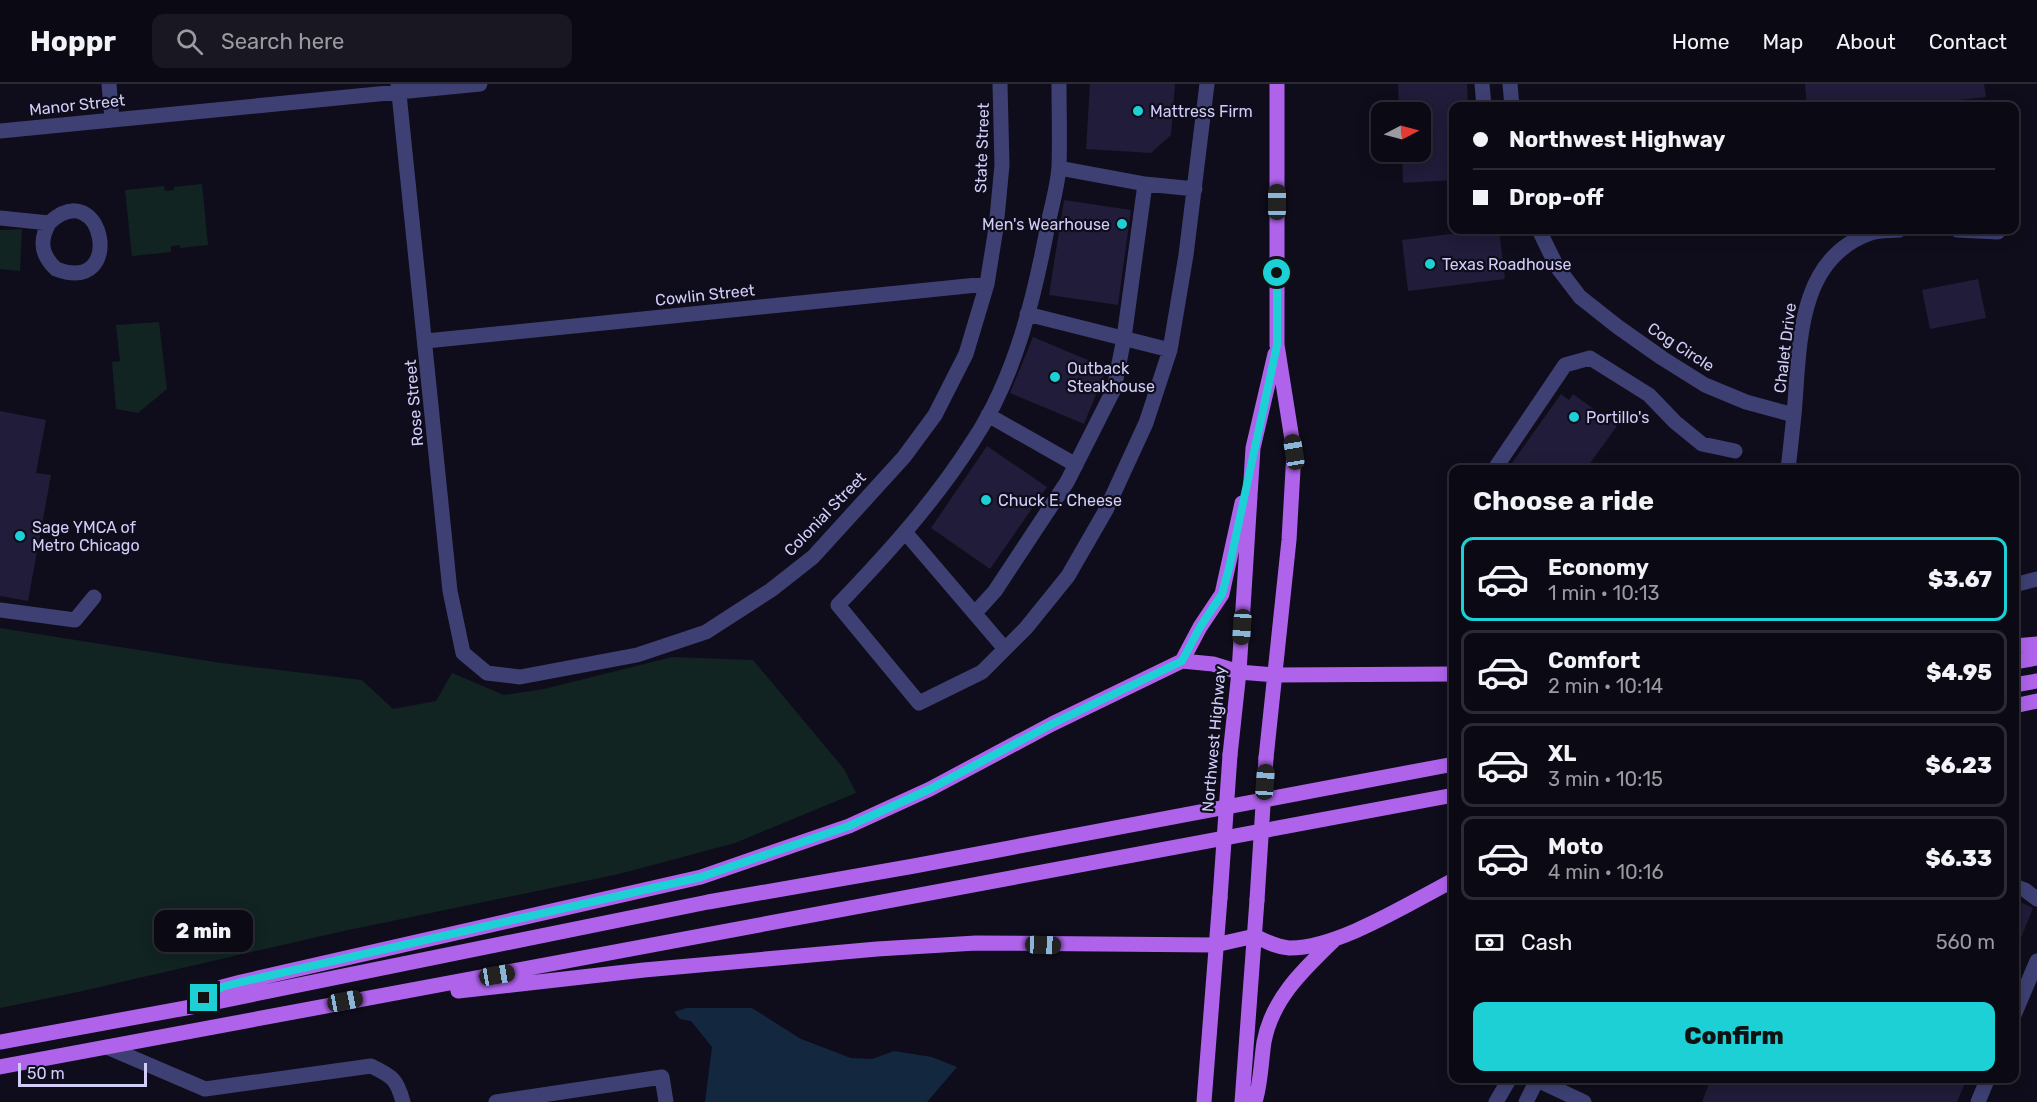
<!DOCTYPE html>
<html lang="en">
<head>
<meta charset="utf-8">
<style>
  body { margin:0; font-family:Rubik,sans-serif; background:#191822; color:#f1f3f6; height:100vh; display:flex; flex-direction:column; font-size:22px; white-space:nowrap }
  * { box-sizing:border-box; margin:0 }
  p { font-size:20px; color:#9a9aa0 }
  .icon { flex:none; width:33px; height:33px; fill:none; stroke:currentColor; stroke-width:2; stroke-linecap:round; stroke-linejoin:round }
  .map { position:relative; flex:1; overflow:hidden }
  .side { position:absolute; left:1449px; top:381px; width:570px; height:618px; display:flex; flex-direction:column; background:#0b0a14; border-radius:12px; box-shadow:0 3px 15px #0003,0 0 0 2px #2b2b34 }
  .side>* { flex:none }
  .banner { position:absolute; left:1449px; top:18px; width:570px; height:132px; border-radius:12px; box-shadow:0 3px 15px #0003,0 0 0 2px #2b2b34; display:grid; align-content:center; height:132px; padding:0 24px; background:#0b0a14 }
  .needle { width:39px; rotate:84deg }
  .buttons { position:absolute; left:1371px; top:18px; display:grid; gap:12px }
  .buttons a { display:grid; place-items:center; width:60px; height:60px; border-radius:12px; background:#0b0a14; box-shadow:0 3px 15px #0003,0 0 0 2px #2b2b34; font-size:30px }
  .scale { position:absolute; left:18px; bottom:15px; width:129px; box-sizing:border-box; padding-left:6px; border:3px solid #d0cef9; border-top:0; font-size:16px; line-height:21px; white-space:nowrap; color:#d0cef9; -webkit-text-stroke:4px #0f0d1b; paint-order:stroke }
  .end { position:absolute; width:27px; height:27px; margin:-14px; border:8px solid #1cd0d6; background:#111; box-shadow:0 0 0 3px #111 }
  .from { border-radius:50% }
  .bubble { position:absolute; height:42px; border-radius:12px; background:#0b0a14; box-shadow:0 3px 15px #0003,0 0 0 2px #2b2b34; font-size:20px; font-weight:800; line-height:42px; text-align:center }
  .car { position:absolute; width:18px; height:36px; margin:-18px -9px; border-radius:8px; box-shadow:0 0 4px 2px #0007; background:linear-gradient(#222 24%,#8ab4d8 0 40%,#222 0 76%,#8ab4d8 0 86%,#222 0) }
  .banner b { display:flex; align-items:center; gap:21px; height:57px; font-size:22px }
  .banner b+b { border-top:2px solid #2b2b34 }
  .banner i { width:15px; height:15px; background:#f1f3f6 }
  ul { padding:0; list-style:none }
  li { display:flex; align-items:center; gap:18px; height:84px; margin:0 12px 9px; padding:0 12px; border:3px solid #2b2b34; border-radius:12px }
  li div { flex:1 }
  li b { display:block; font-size:22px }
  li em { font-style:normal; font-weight:800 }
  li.active { border-color:#1cd0d6 }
  li>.icon { width:54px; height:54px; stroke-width:1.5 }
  h2 { padding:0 24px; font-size:27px; line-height:72px }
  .pay { display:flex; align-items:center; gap:15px; height:66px; padding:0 24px; font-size:22px }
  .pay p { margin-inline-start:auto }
  .primary-button { display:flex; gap:12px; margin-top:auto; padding:12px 24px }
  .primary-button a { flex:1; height:69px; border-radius:12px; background:#1cd0d6; color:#111; font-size:24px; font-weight:800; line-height:69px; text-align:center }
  header { display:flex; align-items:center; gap:36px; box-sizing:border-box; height:84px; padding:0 30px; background:#0b0a14; border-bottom:2px solid #2b2b34 }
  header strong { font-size:28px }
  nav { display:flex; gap:33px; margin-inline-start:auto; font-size:21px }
  .search { width:420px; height:54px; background:#191822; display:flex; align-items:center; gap:15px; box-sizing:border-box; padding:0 21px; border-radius:12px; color:#9a9aa0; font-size:22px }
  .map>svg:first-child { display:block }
  .green { fill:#112422 }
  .water { fill:#13273e }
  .building { fill:#201c39 }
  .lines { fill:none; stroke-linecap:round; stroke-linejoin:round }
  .minor { stroke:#3e4074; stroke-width:15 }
  .major { stroke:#af63eb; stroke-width:15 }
  .major-bridge { stroke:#af63eb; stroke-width:15 }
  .route { stroke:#1cd0d6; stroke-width:8 }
  .poi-dot { fill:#1cd0d6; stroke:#0f0d1b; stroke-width:2 }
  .labels { text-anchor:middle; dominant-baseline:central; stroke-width:4.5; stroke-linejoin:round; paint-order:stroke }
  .street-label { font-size:16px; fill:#d0cef9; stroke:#0f0d1b }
  .poi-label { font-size:16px; fill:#d0cef9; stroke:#0f0d1b; text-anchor:start }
</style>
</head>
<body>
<header>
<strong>Hoppr</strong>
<div class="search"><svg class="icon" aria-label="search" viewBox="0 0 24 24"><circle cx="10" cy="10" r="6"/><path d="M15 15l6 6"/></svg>Search here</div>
<nav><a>Home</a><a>Map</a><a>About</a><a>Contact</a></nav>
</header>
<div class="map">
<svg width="2037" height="1018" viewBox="0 0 2037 1018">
  <rect width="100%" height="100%" fill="#0f0d1b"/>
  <path class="green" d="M202 100 208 161 180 164V161L171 162V168L132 172 125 106 164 102 165 107 174 106V103Z
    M22 145 20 187 0 185V146Z
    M159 238 167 305 138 329 116 325 112 278 120 277 116 241Z
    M0 544 221 579 362 596 393 625 436 617 452 589 504 611 544 605 672 573 753 576 844 685 856 709 735 759 619 790 339 848 78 908 0 924Z"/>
  <path class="water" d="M686 924H752L801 955 851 974 872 975 894 967 932 973 957 983 927 1018H705L712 963 691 937 680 935 674 928Z"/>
  <path class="building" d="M1090 0H1175L1171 51 1151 69 1086 65Z
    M1398 0H1467L1468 22H1454V96L1403 99 1402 68H1420V28H1399Z
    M1805 0H1984L1986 13 1905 22H1807Z
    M1064 116 1131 126 1118 221 1049 211Z
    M1482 146H1499L1505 195 1408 207 1402 156Z
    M1978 195 1986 234 1930 245 1922 206Z
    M1033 253 1107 284 1084 340 1010 309Z
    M1561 310 1569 316 1573 310 1617 342 1585 386H1507Z
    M0 327 46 336 36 389 51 391 28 517 0 512Z
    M987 362 1047 403 990 485 931 444Z
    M2014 815 2033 824 2015 869H2014Z
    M1711 994H1967L1957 1018H1702Z"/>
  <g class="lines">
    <path class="minor" d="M109 0 112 36
      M398 0 450 507 463 569 487 589 520 593 637 571 706 548 771 506 813 473 904 373 935 331 966 270 987 200 996 144 1002 81 1000 0
      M1059 0C1059 27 1060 55 1059 82 1058 99 1053 118 1049 135 1035 211 1016 292 973 357 935 417 887 470 838 521L919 619 982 588 1026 544 1068 492 1106 426 1146 339 1170 266 1186 171 1207 0
      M1482 0 1484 22
      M1510 0 1512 22
      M0 47 480 0
      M1059 84 1145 100 1195 105
      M0 134 49 139C103 89 127 212 56 185 41 171 39 157 49 139
      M1539 146 1557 183 1580 213 1618 243 1662 274 1705 301 1746 318 1794 331 1788 386
      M1957 146 1998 148
      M1027 230 1170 266
      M426 257 987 200
      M988 331 1076 381
      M1794 331C1800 265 1795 175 1871 149 1880 146 1890 147 1899 146
      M1494 386 1565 281 1590 274 1649 311 1675 338 1702 360 1735 367
      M905 448 1005 565
      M2014 501 2037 495
      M0 526 75 536 94 513
      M975 529 995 507 1067 398 1114 305 1124 254 1145 100
      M2014 802 2025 806 2037 815
      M2014 931 2037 877
      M107 963 205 1005 371 982C392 992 397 995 403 1018
      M1533 994 1584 1018
      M496 1018 662 993 666 1018
      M1496 1018 1510 994
      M1526 1018 1537 996
      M1978 1018 1988 994"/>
    <path class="major" d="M2014 562 2037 560
      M1182 577 1200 543 1222 510 1242 419
      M2014 578 2037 574
      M2014 601 2037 597
      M2014 622 2037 617
      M1230 671 1239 588 1253 364 1275 270
      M1266 674 1289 456 1294 368 1277 261V0
      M458 907 644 886 877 865 976 859 1215 861 1255 852C1265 857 1276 863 1289 864 1337 865 1411 818 1454 796
      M199 916 222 903 241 898 701 793 849 742 930 705 1052 640 1182 577 1213 580 1239 588 1276 591 1454 590
      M0 958 186 924 708 818 914 782 1454 680
      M0 983 1454 711
      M1204 1018 1220 814
      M1242 1018 1257 816
      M1255 1018C1261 998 1261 978 1264 958 1272 915 1303 886 1333 857"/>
    <path class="major-bridge" d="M1220 814 1230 671
      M1257 816 1266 674"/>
  </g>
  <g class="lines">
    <path class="route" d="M204 914 222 903 241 898 701 793 849 742 930 705 1052 640 1182 577 1200 543 1222 510 1229 484 1277 261V189"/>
  </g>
  <g class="poi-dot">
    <circle cx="1138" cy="27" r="6"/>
    <circle cx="1122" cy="140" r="6"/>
    <circle cx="1430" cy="180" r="6"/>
    <circle cx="1055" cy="293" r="6"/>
    <circle cx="1574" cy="333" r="6"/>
    <circle cx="986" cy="416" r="6"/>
    <circle cx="20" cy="452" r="6"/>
  </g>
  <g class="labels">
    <g class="street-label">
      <text transform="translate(77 21) rotate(-6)">Manor Street</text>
      <text transform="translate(982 64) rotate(-88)">State Street</text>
      <text transform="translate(705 211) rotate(-6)">Cowlin Street</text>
      <text transform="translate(1681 263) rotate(33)">Cog Circle</text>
      <text transform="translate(1785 264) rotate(-83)">Chalet Drive</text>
      <text transform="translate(414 319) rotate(-95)">Rose Street</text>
      <text transform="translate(825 430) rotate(-46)">Colonial Street</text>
      <text transform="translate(1214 655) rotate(-85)">Northwest Highway</text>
    </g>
    <g class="poi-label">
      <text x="1150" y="27">Mattress Firm</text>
      <text x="1110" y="140" text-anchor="end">Men's Wearhouse</text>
      <text x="1442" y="180">Texas Roadhouse</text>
      <text x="1067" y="284">Outback<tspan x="1067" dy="18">Steakhouse</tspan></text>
      <text x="1586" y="333">Portillo's</text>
      <text x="998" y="416">Chuck E. Cheese</text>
      <text x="32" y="443">Sage YMCA of<tspan x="32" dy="18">Metro Chicago</tspan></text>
    </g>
  </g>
</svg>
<div class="buttons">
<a><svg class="needle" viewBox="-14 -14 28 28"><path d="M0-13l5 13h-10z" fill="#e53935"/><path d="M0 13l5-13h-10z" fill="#9a9aa0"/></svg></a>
</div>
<div class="scale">50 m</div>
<i class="end from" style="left:1277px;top:189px"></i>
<i class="end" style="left:204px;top:914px"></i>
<div class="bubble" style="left:154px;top:826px;width:99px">2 min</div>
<i class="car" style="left:1277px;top:118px;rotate:0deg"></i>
<i class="car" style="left:1294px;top:368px;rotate:351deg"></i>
<i class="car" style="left:1242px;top:543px;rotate:184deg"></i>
<i class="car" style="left:1265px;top:698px;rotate:4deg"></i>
<i class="car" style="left:1043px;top:861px;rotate:92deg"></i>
<i class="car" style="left:497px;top:891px;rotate:80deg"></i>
<i class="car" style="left:345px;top:917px;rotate:79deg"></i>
<div class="banner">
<b><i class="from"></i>Northwest Highway</b>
<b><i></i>Drop-off</b>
</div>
<section class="side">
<h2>Choose a ride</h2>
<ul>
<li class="active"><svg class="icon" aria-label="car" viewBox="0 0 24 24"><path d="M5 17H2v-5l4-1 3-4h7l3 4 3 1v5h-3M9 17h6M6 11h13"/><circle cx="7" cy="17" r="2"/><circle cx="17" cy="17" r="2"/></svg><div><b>Economy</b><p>1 min · 10:13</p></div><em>$3.67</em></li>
<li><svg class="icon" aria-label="car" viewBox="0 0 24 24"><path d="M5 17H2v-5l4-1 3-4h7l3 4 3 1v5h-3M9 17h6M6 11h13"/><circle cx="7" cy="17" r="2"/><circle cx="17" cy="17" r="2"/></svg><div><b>Comfort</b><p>2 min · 10:14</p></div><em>$4.95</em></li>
<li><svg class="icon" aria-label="car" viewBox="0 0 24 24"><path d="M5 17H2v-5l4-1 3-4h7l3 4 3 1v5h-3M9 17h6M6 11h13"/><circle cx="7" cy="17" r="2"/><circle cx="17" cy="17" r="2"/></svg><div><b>XL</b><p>3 min · 10:15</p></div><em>$6.23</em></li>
<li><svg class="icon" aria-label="car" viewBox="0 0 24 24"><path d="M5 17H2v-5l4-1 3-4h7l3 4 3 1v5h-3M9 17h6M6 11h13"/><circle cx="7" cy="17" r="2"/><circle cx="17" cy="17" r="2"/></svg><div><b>Moto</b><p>4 min · 10:16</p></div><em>$6.33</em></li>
</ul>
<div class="pay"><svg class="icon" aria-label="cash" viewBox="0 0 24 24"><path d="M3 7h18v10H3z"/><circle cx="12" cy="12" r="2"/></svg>Cash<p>560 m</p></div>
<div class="primary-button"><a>Confirm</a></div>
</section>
</div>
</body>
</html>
